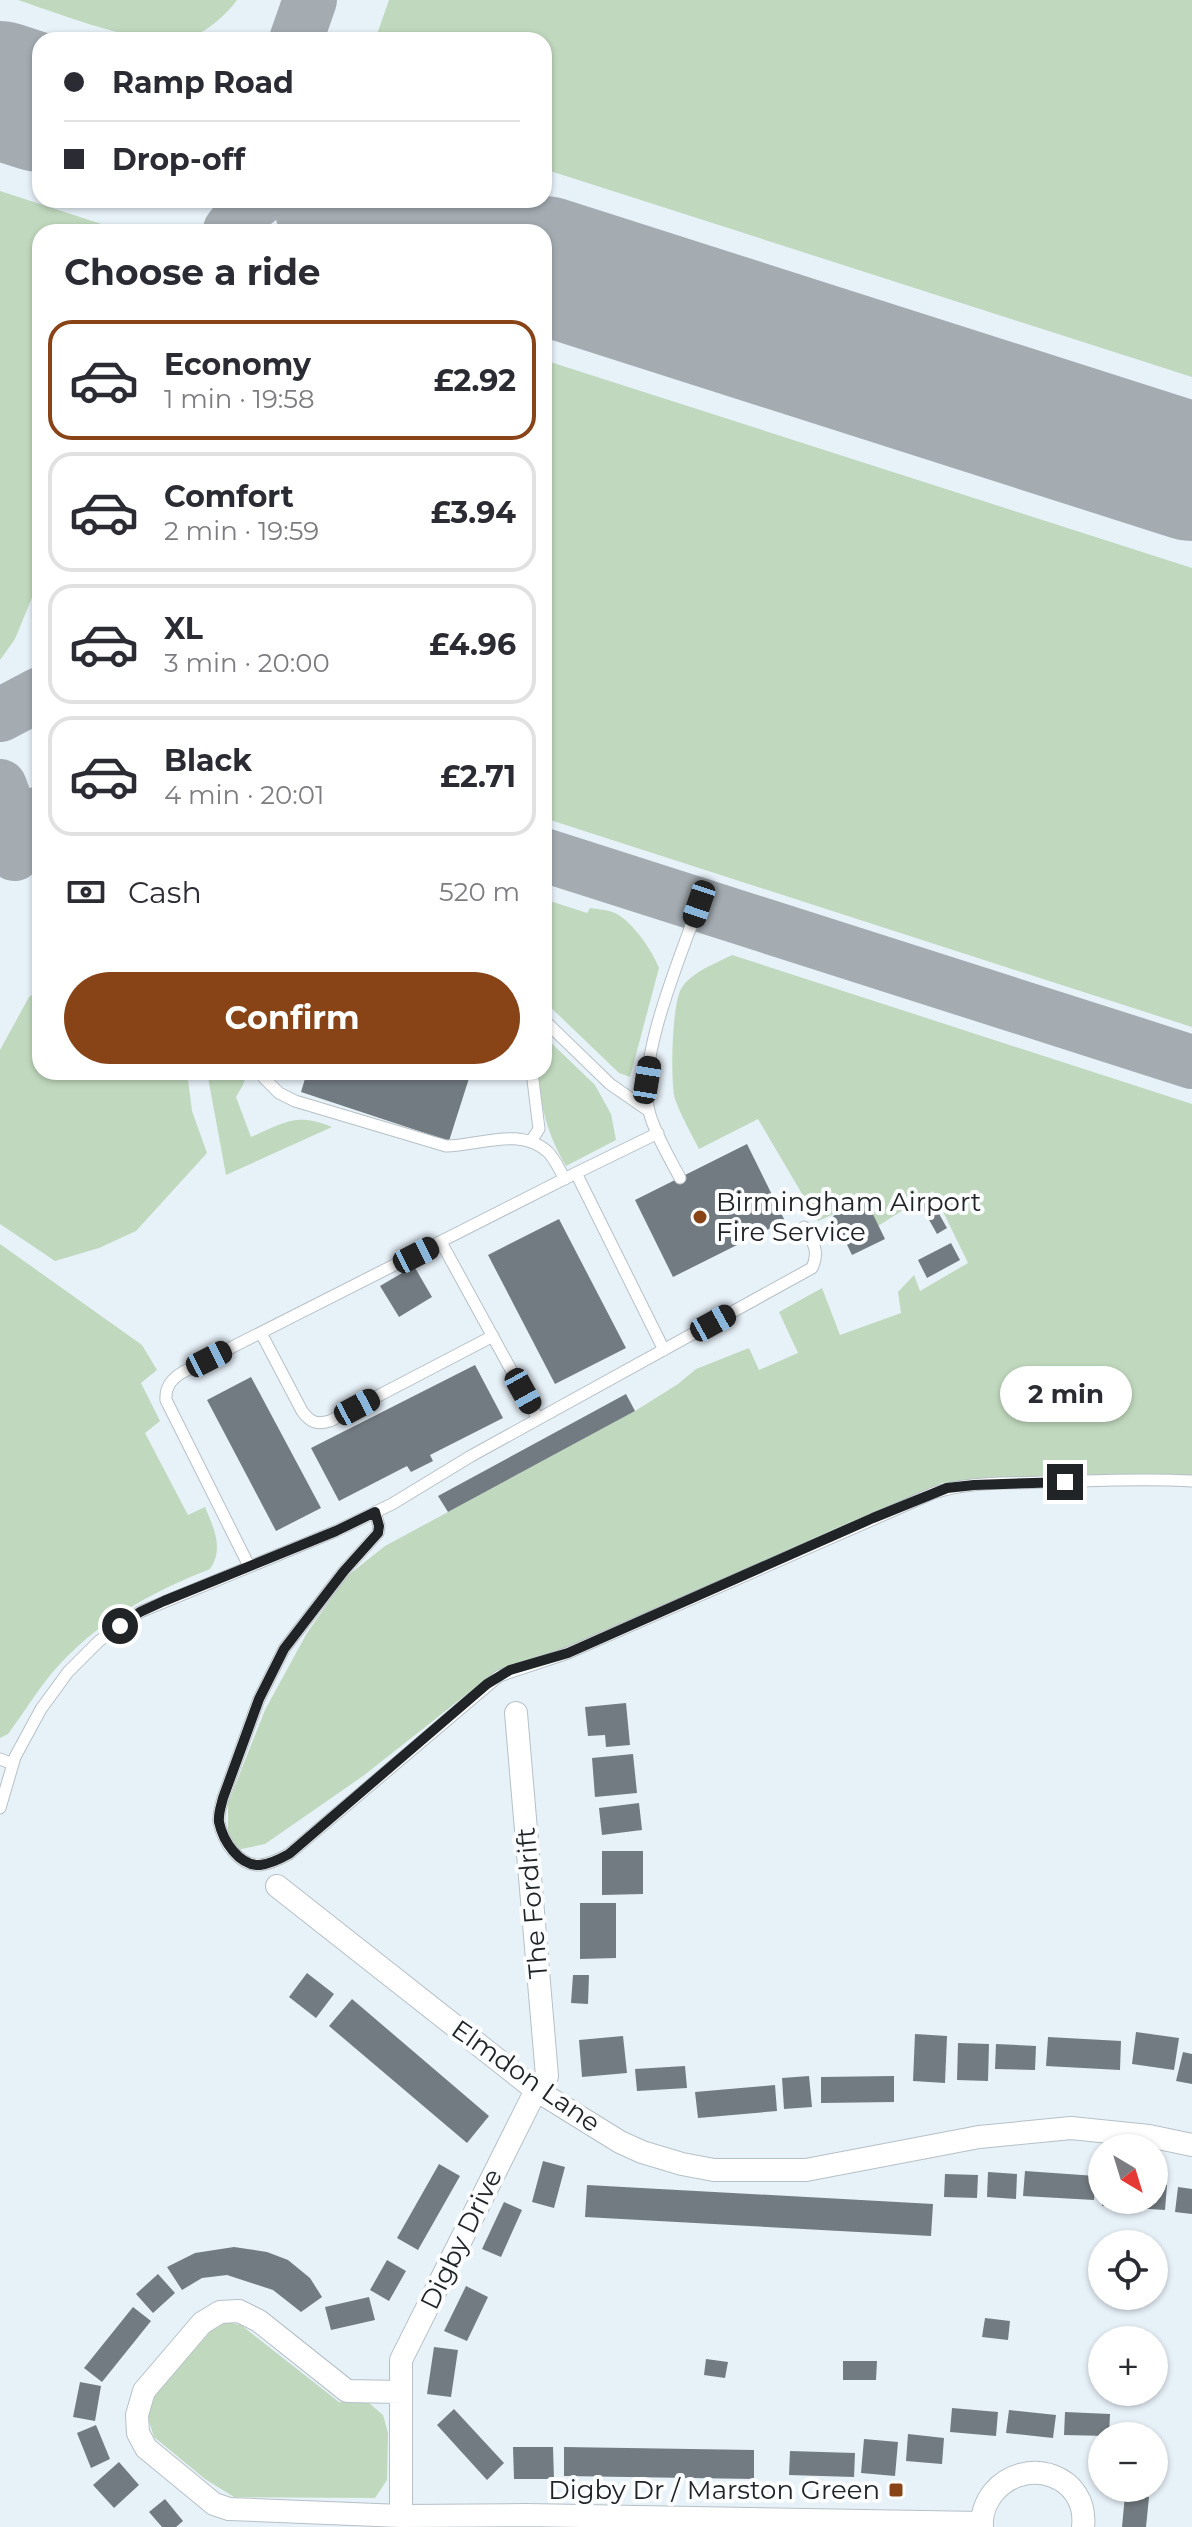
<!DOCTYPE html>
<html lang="en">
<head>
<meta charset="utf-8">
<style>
  body { margin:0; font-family:Montserrat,sans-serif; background:#f7f7f7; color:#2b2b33; height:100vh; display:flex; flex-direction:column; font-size:30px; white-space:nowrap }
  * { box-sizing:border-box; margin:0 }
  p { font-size:26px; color:#7c7c81 }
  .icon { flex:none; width:44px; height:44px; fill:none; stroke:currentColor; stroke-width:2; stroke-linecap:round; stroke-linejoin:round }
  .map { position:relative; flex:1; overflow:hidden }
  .side { position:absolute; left:32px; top:224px; width:520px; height:856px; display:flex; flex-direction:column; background:#fff; border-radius:24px; box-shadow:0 2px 6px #0004 }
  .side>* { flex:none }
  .guide { position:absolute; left:32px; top:32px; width:520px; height:176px; border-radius:24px; box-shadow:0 2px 6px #0004; display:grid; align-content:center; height:176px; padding:0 32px; background:#fff }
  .needle { width:52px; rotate:142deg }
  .controls { position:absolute; left:1088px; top:2134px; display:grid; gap:16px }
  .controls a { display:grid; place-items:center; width:80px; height:80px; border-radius:50%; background:#fff; box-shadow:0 2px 6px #0004; font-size:40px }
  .end { position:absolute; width:36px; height:36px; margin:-18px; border:10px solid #212427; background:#fff; box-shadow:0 0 0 4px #fff }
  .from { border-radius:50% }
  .bubble { position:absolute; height:56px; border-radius:28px; background:#fff; box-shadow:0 2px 6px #0004; font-size:26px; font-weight:700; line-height:56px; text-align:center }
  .car { position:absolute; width:24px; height:48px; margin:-24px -12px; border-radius:10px; box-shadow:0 0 6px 2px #0007; background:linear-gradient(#222 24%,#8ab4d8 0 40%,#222 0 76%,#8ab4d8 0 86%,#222 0) }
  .guide b { display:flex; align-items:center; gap:28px; height:76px; font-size:30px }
  .guide b+b { border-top:2px solid #e1e1e2 }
  .guide i { width:20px; height:20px; background:#2b2b33 }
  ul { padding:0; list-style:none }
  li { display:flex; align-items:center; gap:24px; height:120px; margin:0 16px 12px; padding:0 16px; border:4px solid #e1e1e2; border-radius:24px }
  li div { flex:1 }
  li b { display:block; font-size:30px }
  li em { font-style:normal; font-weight:700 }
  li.active { border-color:#884417 }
  li>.icon { width:72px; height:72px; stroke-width:1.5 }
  h2 { padding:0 32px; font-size:36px; line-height:96px }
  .pay { display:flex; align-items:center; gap:20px; height:88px; padding:0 32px; font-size:30px }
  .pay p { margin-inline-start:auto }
  .cta { display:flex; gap:16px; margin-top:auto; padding:16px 32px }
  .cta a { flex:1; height:92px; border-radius:48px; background:#884417; color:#fff; font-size:32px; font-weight:700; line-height:92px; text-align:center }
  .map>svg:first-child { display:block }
  .green { fill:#c0d9be }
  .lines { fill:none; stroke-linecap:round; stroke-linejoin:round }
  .taxiway { stroke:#a4acb2; stroke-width:54 }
  .runway { stroke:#a4acb2; stroke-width:138 }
  .building { fill:#727b81 }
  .service-casing { stroke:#b6c0c7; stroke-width:13 }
  .minor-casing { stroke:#b6c0c7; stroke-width:24 }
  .service { stroke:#fff; stroke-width:11 }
  .minor { stroke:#fff; stroke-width:22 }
  .route { stroke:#212427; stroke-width:10 }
  .poi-dot { fill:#884417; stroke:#fbfdfe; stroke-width:3 }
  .labels { text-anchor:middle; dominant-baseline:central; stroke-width:8; stroke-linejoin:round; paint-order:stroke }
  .poi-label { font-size:26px; fill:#212427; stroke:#fbfdfe; text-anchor:start }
  .street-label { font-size:26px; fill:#212427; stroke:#fbfdfe }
</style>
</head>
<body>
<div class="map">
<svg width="1192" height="2527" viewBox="0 0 1192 2527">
  <rect width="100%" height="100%" fill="#e7f1f8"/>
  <path class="green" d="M18 0H237C226 15 206 33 188 38 149 50 58 13 18 0Z
    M389 0H1192V377L544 169V40H375Z
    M0 191 126 232H40V578L15 639 0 660Z
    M544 360 1192 568V1027L544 818Z
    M544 899 587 913 590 908C597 909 608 910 615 913 632 921 652 950 659 968L630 1077 619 1073 544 1001Z
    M732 955 1192 1104V1479L942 1483 834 1529 611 1632 495 1672 363 1776 265 1844 237 1850 228 1835V1803L265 1710 307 1633 346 1577 385 1546 635 1411 678 1384 696 1369 749 1348 759 1370 798 1353 779 1312 822 1288 840 1335 901 1313 898 1292 914 1275 920 1291 968 1263 933 1191 878 1226 865 1200 818 1221 758 1119 699 1149C691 1133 681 1116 675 1099 670 1082 672 1004 681 989 691 972 715 964 732 955Z
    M40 989V1072H187L192 1111 207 1153 136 1231 99 1248 55 1261 0 1224V1050L29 997Z
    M544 1036 595 1085 611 1114 616 1140 566 1166C547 1134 542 1109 536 1072H544Z
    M207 1072H247L243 1085 236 1097 251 1137C284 1123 296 1112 332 1127L226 1175Z
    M0 1244 142 1345 157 1370 141 1383 160 1421 145 1433 188 1515 205 1507C214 1529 224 1548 210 1569 151 1592 93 1624 52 1673 36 1692 23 1714 8 1734L0 1738Z
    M227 2322 241 2325 339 2402 369 2403 383 2415 388 2433 387 2480 375 2498 234 2497 205 2479 154 2437 147 2415 156 2391 213 2329Z"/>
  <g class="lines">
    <path class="taxiway" d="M296 40 310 0
      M230 230 247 208 258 200
      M0 715 40 694
      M0 786 12 820 14 854 33 820 40 813
      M544 855 1192 1062"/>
    <path class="runway" d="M0 90 40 103
      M342 200 442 232
      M544 265 1192 472"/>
  </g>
  <path class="building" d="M307 1072H471L449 1141 301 1092Z
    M747 1144 785 1221 673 1277 635 1200Z
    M929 1196 947 1228 937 1234 919 1202Z
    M866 1200 885 1239 852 1255 833 1216Z
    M559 1219 626 1348 555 1384 488 1255Z
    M951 1243 960 1260 927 1278 918 1260Z
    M414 1266 432 1297 399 1317 380 1286Z
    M475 1365 503 1418 430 1455 433 1461 411 1472 407 1466 339 1501 311 1448Z
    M251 1377 321 1508 276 1531 207 1400Z
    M626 1394 635 1411 448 1512 438 1496Z
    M626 1703 630 1745 606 1747 605 1735 588 1736 585 1707Z
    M633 1754 637 1793 595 1797 592 1758Z
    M639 1803 642 1830 602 1835 599 1808Z
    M602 1851H643V1894L602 1895Z
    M580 1903H616V1958L580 1959Z
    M307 1973 334 1994 316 2018 289 1997Z
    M573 1975H589L588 2004 571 2003Z
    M352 1999 489 2116 467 2143 329 2026Z
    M1136 2032 1179 2038 1174 2070 1132 2064Z
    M915 2034 947 2036 945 2083 913 2081Z
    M623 2036 627 2073 582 2077 579 2040Z
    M1048 2037 1121 2041 1120 2070 1046 2066Z
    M958 2043 989 2044 988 2081 957 2080Z
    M996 2044 1036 2046 1035 2070 995 2069Z
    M1183 2052 1192 2054V2084L1176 2081Z
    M685 2066 687 2088 637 2091 635 2069Z
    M809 2076 812 2107 784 2109 782 2078Z
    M894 2076V2102L821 2103V2077Z
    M775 2085 777 2111 698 2118 695 2092Z
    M543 2161 565 2167 554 2208 532 2202Z
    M439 2164 460 2176 418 2250 397 2238Z
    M1025 2171 1096 2176 1094 2200 1023 2196Z
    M988 2172 1017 2174 1016 2199 987 2197Z
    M945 2174 978 2175 977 2198 944 2197Z
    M1154 2184 1167 2185 1165 2210 1102 2206V2200H1154Z
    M587 2185 933 2204 931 2236 585 2217Z
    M1178 2187 1192 2189V2214L1175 2212Z
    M504 2202 522 2210 501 2257 482 2249Z
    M234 2247 267 2252 288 2260 310 2278 322 2297 301 2312 273 2290 227 2275 202 2278 182 2290 167 2267 195 2253Z
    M387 2260 406 2271 389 2301 370 2290Z
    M158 2274 175 2293 153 2313 136 2294Z
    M466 2286 488 2297 467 2341 444 2331Z
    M369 2297 375 2320 331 2330 325 2307Z
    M133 2307 151 2321 102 2382 84 2368Z
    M985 2318 1010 2321 1008 2340 982 2337Z
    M434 2347 458 2350 451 2397 427 2394Z
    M706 2359 728 2362 725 2378 704 2375Z
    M843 2361H877L876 2380H843Z
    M80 2382 101 2386 95 2421 73 2417Z
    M952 2408 998 2412 996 2436 950 2432Z
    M454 2409 504 2463 487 2480 437 2425Z
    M1009 2410 1056 2415 1053 2438 1006 2433Z
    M1065 2412 1110 2414 1109 2436 1064 2435Z
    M96 2425 110 2459 91 2468 77 2433Z
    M908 2434 944 2438 942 2464 906 2461Z
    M864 2439 898 2442 895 2476 861 2473Z
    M513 2447H553L554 2479H514Z
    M564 2447 754 2450V2479L564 2476Z
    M790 2451 855 2453 854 2477 789 2475Z
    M119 2462 139 2485 114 2508 93 2485Z
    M1125 2495 1149 2497 1146 2527H1122Z
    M165 2499 183 2521 176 2527H162L149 2512Z"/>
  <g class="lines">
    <defs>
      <path id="service" d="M544 1020 610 1084 649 1111
        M264 1072V1078L279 1093 295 1101 446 1146C479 1146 519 1126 548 1152 555 1159 560 1171 565 1179
        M531 1141 539 1129 532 1072
        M576 1173 658 1133
        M680 1178C670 1159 654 1132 649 1111 636 1059 681 956 699 904
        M441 1242 538 1419
        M261 1333 302 1411C310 1422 316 1425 330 1421L493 1336
        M375 1512 379 1526 378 1533 344 1571 284 1649 259 1699 223 1798C221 1806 218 1814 219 1822 223 1841 238 1866 260 1865 270 1864 280 1859 289 1854L499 1676 568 1653 931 1494C966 1481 1005 1484 1042 1482 1092 1481 1142 1478 1192 1481
        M249 1566 166 1400C165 1387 171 1379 183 1372L576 1173 664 1350
        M0 1759 13 1764
        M0 1808 15 1757 41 1709 68 1672 99 1641 140 1612 336 1531 392 1504 471 1456 812 1268C820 1251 813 1242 804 1227"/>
      <path id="minor" d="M277 1886 536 2090 620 2142 642 2152 682 2164 714 2170H806L979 2137 1071 2128 1149 2136 1192 2145
        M401 2392 347 2391 259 2321 239 2311 220 2312 202 2323 144 2391 137 2415 138 2433 146 2448 214 2504 229 2509 401 2516 526 2515 981 2523
        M401 2516V2360L536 2090 547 2076 516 1713
        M982 2527C981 2515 986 2502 993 2493 1025 2454 1089 2475 1083 2527"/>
    </defs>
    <use href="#service" class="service-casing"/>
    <use href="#minor" class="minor-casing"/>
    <use href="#service" class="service"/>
    <use href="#minor" class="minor"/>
  </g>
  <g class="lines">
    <path class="route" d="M120 1626 140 1612 164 1601 336 1531 375 1512 379 1526 378 1533 344 1571 284 1649 259 1699 223 1798C221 1806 218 1814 219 1822 223 1841 239 1866 260 1865 270 1864 280 1859 289 1854L487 1684 510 1670 568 1653 873 1518 947 1488 974 1485 1065 1482"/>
  </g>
  <g class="poi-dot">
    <circle cx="700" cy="1217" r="8"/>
    <rect x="888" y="2482" width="16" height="16" rx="4"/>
  </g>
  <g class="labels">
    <g class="poi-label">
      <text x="716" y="1202">Birmingham Airport<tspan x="716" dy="30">Fire Service</tspan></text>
      <text x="880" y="2490" text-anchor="end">Digby Dr / Marston Green</text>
    </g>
    <g class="street-label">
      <text transform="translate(532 1903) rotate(-95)">The Fordrift</text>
      <text transform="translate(526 2076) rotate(35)">Elmdon Lane</text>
      <text transform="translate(461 2239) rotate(-64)">Digby Drive</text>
    </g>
  </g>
</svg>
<div class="controls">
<a><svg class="needle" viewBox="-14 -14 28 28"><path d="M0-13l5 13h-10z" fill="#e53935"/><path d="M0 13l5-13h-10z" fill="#7c7c81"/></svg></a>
<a><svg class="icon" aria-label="locate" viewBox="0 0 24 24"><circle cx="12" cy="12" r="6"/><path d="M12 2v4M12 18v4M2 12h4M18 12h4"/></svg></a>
<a>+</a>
<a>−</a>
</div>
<i class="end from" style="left:120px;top:1626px"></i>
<i class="end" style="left:1065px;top:1482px"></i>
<div class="bubble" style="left:1000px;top:1366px;width:132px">2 min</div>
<i class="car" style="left:699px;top:904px;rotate:199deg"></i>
<i class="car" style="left:647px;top:1080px;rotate:9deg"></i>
<i class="car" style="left:416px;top:1255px;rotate:63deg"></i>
<i class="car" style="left:713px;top:1323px;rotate:61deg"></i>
<i class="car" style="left:209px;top:1359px;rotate:63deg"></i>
<i class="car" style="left:523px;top:1391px;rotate:151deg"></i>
<i class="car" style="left:357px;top:1407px;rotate:62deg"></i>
<div class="guide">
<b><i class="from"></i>Ramp Road</b>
<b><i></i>Drop-off</b>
</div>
<section class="side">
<h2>Choose a ride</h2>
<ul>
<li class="active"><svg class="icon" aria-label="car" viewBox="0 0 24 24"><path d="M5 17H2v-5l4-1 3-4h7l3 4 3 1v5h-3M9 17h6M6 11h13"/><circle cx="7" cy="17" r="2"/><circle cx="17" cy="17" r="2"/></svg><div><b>Economy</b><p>1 min · 19:58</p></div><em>£2.92</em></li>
<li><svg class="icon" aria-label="car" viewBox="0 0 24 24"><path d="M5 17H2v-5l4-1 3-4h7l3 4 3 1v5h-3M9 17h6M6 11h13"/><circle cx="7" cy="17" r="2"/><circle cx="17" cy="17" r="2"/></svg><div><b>Comfort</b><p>2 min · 19:59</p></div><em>£3.94</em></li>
<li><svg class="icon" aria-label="car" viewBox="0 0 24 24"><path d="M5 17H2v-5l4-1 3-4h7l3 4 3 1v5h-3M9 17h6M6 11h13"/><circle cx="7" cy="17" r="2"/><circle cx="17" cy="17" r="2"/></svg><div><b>XL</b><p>3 min · 20:00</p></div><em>£4.96</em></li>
<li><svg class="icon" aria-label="car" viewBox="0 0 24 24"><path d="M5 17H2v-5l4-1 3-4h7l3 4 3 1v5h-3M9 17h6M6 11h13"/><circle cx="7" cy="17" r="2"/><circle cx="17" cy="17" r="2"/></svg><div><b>Black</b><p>4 min · 20:01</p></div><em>£2.71</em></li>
</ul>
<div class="pay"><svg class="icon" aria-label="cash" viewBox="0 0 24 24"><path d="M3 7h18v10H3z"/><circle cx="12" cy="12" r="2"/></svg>Cash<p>520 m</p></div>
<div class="cta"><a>Confirm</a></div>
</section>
</div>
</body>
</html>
